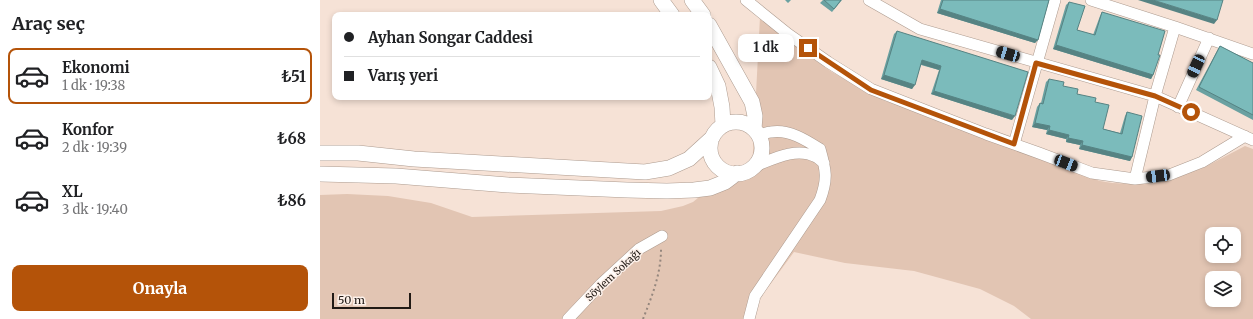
<!DOCTYPE html>
<html lang="tr">
<head>
<meta charset="utf-8">
<style>
  body { margin:0; font-family:Merriweather,serif; background:#f2f2f2; color:#202124; height:100vh; display:flex; flex-direction:column; font-size:15px; white-space:nowrap }
  * { box-sizing:border-box; margin:0 }
  p { font-size:13px; color:#757577 }
  .icon { flex:none; width:22px; height:22px; fill:none; stroke:currentColor; stroke-width:2; stroke-linecap:round; stroke-linejoin:round }
  .map { position:relative; flex:1; overflow:hidden }
  .details { display:flex; flex-direction:column; background:#fff; width:320px }
  .details>* { flex:none }
  .banner { position:absolute; left:12px; top:12px; width:380px; height:88px; border-radius:8px; box-shadow:0 2px 6px #0003; display:grid; align-content:center; height:88px; padding:0 12px; background:#fff }
  .buttons { position:absolute; left:885px; top:227px; display:grid; gap:8px }
  .buttons a { display:grid; place-items:center; width:36px; height:36px; border-radius:8px; background:#fff; box-shadow:0 2px 6px #0003; font-size:20px }
  .scale { position:absolute; left:12px; bottom:10px; width:79px; box-sizing:border-box; padding-left:4px; border:2px solid #211a15; border-top:0; font-size:11px; line-height:14px; white-space:nowrap; color:#211a15; -webkit-text-stroke:3px #fdf1ea; paint-order:stroke }
  .end { position:absolute; width:18px; height:18px; margin:-9px; border:5px solid #b45309; background:#fff; box-shadow:0 0 0 2px #fff }
  .from { border-radius:50% }
  .bubble { position:absolute; height:28px; border-radius:8px; background:#fff; box-shadow:0 2px 6px #0003; font-size:13px; font-weight:700; line-height:28px; text-align:center }
  .car { position:absolute; width:12px; height:24px; margin:-12px -6px; border-radius:5px; box-shadow:0 0 3px 1px #0007; background:linear-gradient(#222 24%,#8ab4d8 0 40%,#222 0 76%,#8ab4d8 0 86%,#222 0) }
  .banner b { display:flex; align-items:center; gap:14px; height:38px; font-size:15px }
  .banner b+b { border-top:1px solid #e0e0e0 }
  .banner i { width:10px; height:10px; background:#202124 }
  ul { padding:0; list-style:none }
  li { display:flex; align-items:center; gap:12px; height:56px; margin:0 8px 6px; padding:0 4px; border:2px solid transparent; border-radius:8px }
  li div { flex:1 }
  li b { display:block; font-size:15px }
  li em { font-style:normal; font-weight:700 }
  li.active { border-color:#b45309 }
  li>.icon { width:36px; height:36px; stroke-width:1.5 }
  h2 { padding:0 12px; font-size:18px; line-height:48px }
  .action { display:flex; gap:8px; margin-top:auto; padding:8px 12px }
  .action a { flex:1; height:46px; border-radius:8px; background:#b45309; color:#fff; font-size:16px; font-weight:700; line-height:46px; text-align:center }
  main { display:flex; flex:1; min-height:0 }
  .map>svg:first-child { display:block }
  .green { fill:#e2c5b3; fill-rule:evenodd }
  .lines { fill:none; stroke-linecap:round; stroke-linejoin:round }
  .street-casing { stroke:#ad9b8f; stroke-width:12 }
  .secondary-casing { stroke:#ad9b8f; stroke-width:16 }
  .path { stroke:#94867d; stroke-width:2; stroke-dasharray:2 3; stroke-linecap:butt }
  .street { stroke:#fff; stroke-width:11 }
  .secondary { stroke:#fff; stroke-width:15 }
  .wall { fill:#6aa1a1 }
  .shaded-wall { fill:#568383 }
  .building { fill:#7bbbbb; stroke:#568383 }
  .route { stroke:#b45309; stroke-width:5 }
  .labels { text-anchor:middle; dominant-baseline:central; stroke-width:3; stroke-linejoin:round; paint-order:stroke }
  .street-label { font-size:10px; fill:#211a15; stroke:#fdf1ea }
</style>
</head>
<body>
<main>
<section class="details">
<h2>Araç seç</h2>
<ul>
<li class="active"><svg class="icon" aria-label="car" viewBox="0 0 24 24"><path d="M5 17H2v-5l4-1 3-4h7l3 4 3 1v5h-3M9 17h6M6 11h13"/><circle cx="7" cy="17" r="2"/><circle cx="17" cy="17" r="2"/></svg><div><b>Ekonomi</b><p>1 dk · 19:38</p></div><em>₺51</em></li>
<li><svg class="icon" aria-label="car" viewBox="0 0 24 24"><path d="M5 17H2v-5l4-1 3-4h7l3 4 3 1v5h-3M9 17h6M6 11h13"/><circle cx="7" cy="17" r="2"/><circle cx="17" cy="17" r="2"/></svg><div><b>Konfor</b><p>2 dk · 19:39</p></div><em>₺68</em></li>
<li><svg class="icon" aria-label="car" viewBox="0 0 24 24"><path d="M5 17H2v-5l4-1 3-4h7l3 4 3 1v5h-3M9 17h6M6 11h13"/><circle cx="7" cy="17" r="2"/><circle cx="17" cy="17" r="2"/></svg><div><b>XL</b><p>3 dk · 19:40</p></div><em>₺86</em></li>
</ul>
<div class="action"><a>Onayla</a></div>
</section>
<div class="map">
<svg width="933" height="319" viewBox="0 0 933 319">
  <rect width="100%" height="100%" fill="#f6e2d6"/>
  <path class="green" d="M440 17 486 54 512 72 565 101 594 110 780 181 792 183 816 184H829L850 180 885 167 925 146 933 149V319H711L694 306 660 289 594 271 525 263 474 252 438 301 434 319H0V195L27 194 68 196 111 203 152 217 341 211 363 206 373 202 389 189 432 170ZM892 234H914V256H892ZM892 278H914V300H892Z"/>
  <g class="lines">
    <defs>
      <path id="street" d="M426 0 468 34 508 62 551 89 666 134 719 153 772 173 815 179 849 175 882 162 925 136
        M549 0 600 29 835 96 933 140
        M771 0 855 27 933 54
        M858 107 889 38
        M694 144 735 0
        M433 167C451 160 476 146 496 157 499 158 501 161 504 163
        M815 179 835 96 855 27
        M248 319 281 284 319 249 342 236
        M429 319 435 296 500 200C508 179 506 170 500 149 486 140 469 129 451 132 447 132 443 134 439 136"/>
      <path id="secondary" d="M341 0 352 15
        M372 0 383 15
        M389 25 432 102 435 116 434 129
        M389 67 398 86 402 107 403 125
        M390 148a26 26 0 1 1 52 0a26 26 0 1 1-52 0Z
        M0 153H38L94 159 325 172 349 168 369 159 392 138
        M0 174 76 176 188 185 307 190 347 191 374 190 390 188 405 182 417 173"/>
    </defs>
    <use href="#street" class="street-casing"/>
    <use href="#secondary" class="secondary-casing"/>
    <path class="path" d="M323 319C332 296 341 274 341 249"/>
    <use href="#street" class="street"/>
    <use href="#secondary" class="secondary"/>
  </g>
  <path class="wall" d="M465 0H471L468 3Z
    M503 0H522L512 12 500 3Z
    M621 0H729L715 43 617 13Z
    M749 2 757 30 773 35 780 16 782 12 838 55 833 75 831 79 733 49 746 5Z
    M577 31 692 120 611 94 619 70 601 65 592 89 561 79 574 34Z
    M900 46 933 63V120L876 90 898 49Z
    M729 79 757 94 775 102 783 129 800 133 805 116 807 112 812 157 810 161 759 149 760 145 746 142V139L726 134 727 130 712 127 717 107 720 103H721L726 82Z"/>
  <path class="shaded-wall" d="M818 0H833L897 20 894 24Z
    M620 9 718 40 715 43 617 13Z
    M736 45 833 75 831 79 733 49Z
    M602 60 621 66 619 70 600 64Z
    M564 75 595 85 592 89 561 79Z
    M614 91 695 116 692 120 611 94Z
    M715 123 730 126 727 130 712 127Z
    M729 130 749 135 746 139 726 134Z
    M748 138 763 141 760 145 746 142Z
    M762 145 812 157 810 161 759 149Z"/>
  <path class="building" d="M504 0H521L514 9Z
    M623 0H729L718 40 620 9Z
    M833 0H903L897 20Z
    M749 2 765 6 757 30 775 35 782 12 845 31 838 55H840L833 75 736 45Z
    M577 31 708 72 695 116 614 91 621 66 602 60 595 85 564 75Z
    M900 46 933 63V115L879 87Z
    M729 79 744 82 743 86 758 89 757 94 776 98 775 102 789 105 783 129 802 134 807 112 822 116 812 157 762 145 763 141 748 138 749 135 729 130 730 126 715 123 720 103 723 104Z"/>
  <g class="lines">
    <path class="route" d="M488 48 551 90 694 144 716 63 835 96 871 112"/>
  </g>
  <g class="labels">
    <g class="street-label">
      <text transform="translate(293 275) rotate(-43)">Söylem Sokağı</text>
    </g>
  </g>
</svg>
<div class="buttons">
<a><svg class="icon" aria-label="locate" viewBox="0 0 24 24"><circle cx="12" cy="12" r="6"/><path d="M12 2v4M12 18v4M2 12h4M18 12h4"/></svg></a>
<a><svg class="icon" aria-label="layers" viewBox="0 0 24 24"><path d="M12 4l9 5-9 5-9-5zM3 14l9 5 9-5"/></svg></a>
</div>
<div class="scale">50 m</div>
<i class="end from" style="left:871px;top:112px"></i>
<i class="end" style="left:488px;top:48px"></i>
<div class="bubble" style="left:418px;top:34px;width:56px">1 dk</div>
<i class="car" style="left:688px;top:54px;rotate:286deg"></i>
<i class="car" style="left:876px;top:66px;rotate:205deg"></i>
<i class="car" style="left:746px;top:163px;rotate:111deg"></i>
<i class="car" style="left:838px;top:176px;rotate:263deg"></i>
<div class="banner">
<b><i class="from"></i>Ayhan Songar Caddesi</b>
<b><i></i>Varış yeri</b>
</div>
</div>
</main>
</body>
</html>
